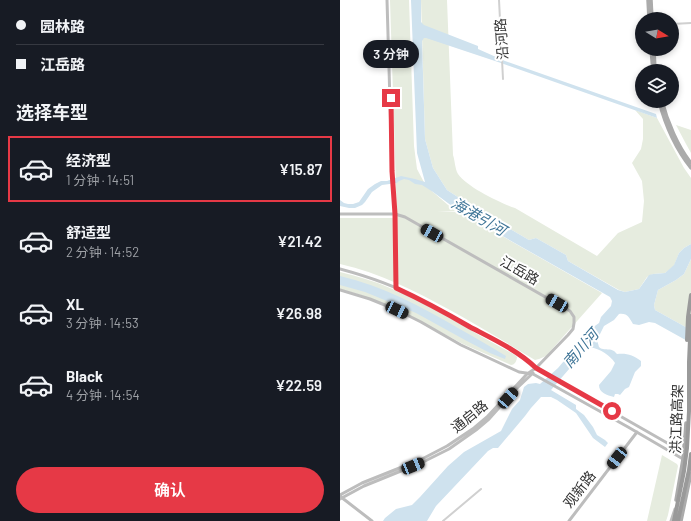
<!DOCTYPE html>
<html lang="zh">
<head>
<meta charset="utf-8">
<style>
  body { margin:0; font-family:Barlow,"Noto Sans SC",sans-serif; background:#242831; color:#f1f3f6; height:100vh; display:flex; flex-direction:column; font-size:15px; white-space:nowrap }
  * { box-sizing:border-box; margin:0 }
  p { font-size:13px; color:#9ea1a6 }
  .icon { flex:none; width:22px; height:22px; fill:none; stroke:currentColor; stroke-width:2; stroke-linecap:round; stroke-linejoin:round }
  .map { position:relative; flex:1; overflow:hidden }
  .side { display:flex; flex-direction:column; background:#171b24; width:340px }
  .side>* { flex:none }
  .guide { display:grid; align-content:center; height:88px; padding:0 16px; background:#171b24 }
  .needle { width:26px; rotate:101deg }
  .controls { position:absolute; left:295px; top:12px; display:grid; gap:8px }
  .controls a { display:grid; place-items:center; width:44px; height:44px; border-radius:50%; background:#171b24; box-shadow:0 2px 6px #0003; font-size:20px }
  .end { position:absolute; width:18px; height:18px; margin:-9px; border:5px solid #e63946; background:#fff; box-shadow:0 0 0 2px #fff }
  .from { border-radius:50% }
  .bubble { position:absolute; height:28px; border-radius:14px; background:#171b24; box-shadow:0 2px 6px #0003; font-size:13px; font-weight:600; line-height:28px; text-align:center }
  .car { position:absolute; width:12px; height:24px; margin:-12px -6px; border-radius:5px; box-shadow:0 0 3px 1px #0007; background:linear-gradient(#222 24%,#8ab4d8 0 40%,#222 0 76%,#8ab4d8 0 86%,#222 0) }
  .guide b { display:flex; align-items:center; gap:14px; height:38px; font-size:15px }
  .guide b+b { border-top:1px solid #363941 }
  .guide i { width:10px; height:10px; background:#f1f3f6 }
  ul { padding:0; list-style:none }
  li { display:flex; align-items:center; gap:12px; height:66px; margin:0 8px 6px; padding:0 8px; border:2px solid transparent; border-radius:0px }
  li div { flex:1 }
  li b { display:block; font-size:15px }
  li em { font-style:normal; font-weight:600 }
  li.current { border-color:#e63946 }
  li>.icon { width:36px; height:36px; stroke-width:1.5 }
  h2 { padding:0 16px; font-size:18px; line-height:48px }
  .action { display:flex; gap:8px; margin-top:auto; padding:8px 16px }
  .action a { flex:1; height:46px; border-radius:24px; background:#e63946; color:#fff; font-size:16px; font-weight:600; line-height:46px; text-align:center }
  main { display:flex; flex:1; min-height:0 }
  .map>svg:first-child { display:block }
  .green { fill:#e6ecdf }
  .water { fill:#cfe2ee }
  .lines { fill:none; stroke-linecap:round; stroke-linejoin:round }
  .street { stroke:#d0d0d0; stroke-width:2 }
  .secondary { stroke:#bdbdbd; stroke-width:3 }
  .primary { stroke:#ababab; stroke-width:3.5 }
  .highway { stroke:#9a9a9a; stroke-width:4 }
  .route { stroke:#e63946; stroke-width:5 }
  .labels { text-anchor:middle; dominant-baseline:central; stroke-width:4; stroke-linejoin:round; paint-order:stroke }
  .street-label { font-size:14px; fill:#333; stroke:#fff }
  .water-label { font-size:15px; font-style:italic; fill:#3f7597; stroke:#fff }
</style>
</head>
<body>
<main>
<section class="side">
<div class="guide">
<b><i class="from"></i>园林路</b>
<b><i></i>江岳路</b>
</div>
<h2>选择车型</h2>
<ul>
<li class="current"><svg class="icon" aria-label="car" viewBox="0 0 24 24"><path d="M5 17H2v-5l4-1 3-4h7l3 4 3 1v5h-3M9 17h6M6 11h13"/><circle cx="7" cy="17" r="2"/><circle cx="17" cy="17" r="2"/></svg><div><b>经济型</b><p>1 分钟 · 14:51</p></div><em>¥15.87</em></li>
<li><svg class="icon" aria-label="car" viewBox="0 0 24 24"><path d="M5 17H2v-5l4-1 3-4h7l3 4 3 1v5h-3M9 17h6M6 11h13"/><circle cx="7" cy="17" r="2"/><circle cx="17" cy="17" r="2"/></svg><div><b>舒适型</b><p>2 分钟 · 14:52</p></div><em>¥21.42</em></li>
<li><svg class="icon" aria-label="car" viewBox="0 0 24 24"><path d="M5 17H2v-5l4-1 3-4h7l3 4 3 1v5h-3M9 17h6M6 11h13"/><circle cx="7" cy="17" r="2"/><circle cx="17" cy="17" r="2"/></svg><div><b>XL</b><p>3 分钟 · 14:53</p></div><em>¥26.98</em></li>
<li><svg class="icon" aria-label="car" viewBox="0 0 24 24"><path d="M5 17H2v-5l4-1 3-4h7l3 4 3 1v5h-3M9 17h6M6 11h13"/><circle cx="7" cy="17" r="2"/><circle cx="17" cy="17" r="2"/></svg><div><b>Black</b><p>4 分钟 · 14:54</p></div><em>¥22.59</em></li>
</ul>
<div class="action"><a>确认</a></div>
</section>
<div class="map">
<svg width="351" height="521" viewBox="0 0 351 521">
  <rect width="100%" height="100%" fill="#fff"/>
  <path class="green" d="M50 0H69L74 146 77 169 86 186 115 211H97L120 212 262 293 206 356 199 359 195 360C167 343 139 326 110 310 75 291 40 273 0 264V218H57Z
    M81 0H107L113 155C115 161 115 169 118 174 127 187 160 203 175 208L257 256 278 233 302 222 304 201 302 181 292 163 301 149 303 139V119L295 110 317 118 344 168 351 178V244L344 248 339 253 334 266 325 273 313 274 307 277 299 289 285 292 279 290 228 261 226 255 196 238 189 240 138 210 107 190 93 168 85 139Z
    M336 125 351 130V153L346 144Z
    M351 259V330L315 310 314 305 318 290 336 280 344 274Z
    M0 272C17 276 34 281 50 288 94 306 133 333 175 355L177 357C177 360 175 365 171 365L123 344 65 313 21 295 0 289Z
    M322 455 337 464 338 466 328 515 326 521H307Z"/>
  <path class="water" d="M71 0H81V22L84 25 138 46V49L165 61 316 114 317 118 161 63 86 38H84L82 41 85 139 93 168 107 190 138 210 189 240 196 238 226 255 228 261 278 290 285 292 299 289 309 275 313 274 325 273 334 265 339 253 344 248 351 244V259L344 274 336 280 318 290 314 305 315 310 351 330V343L315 323 309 322 299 325 293 324C289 318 288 313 279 314L274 320 264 326 257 340C257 341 259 346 259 347 264 352 271 346 277 354 287 353 293 355 301 361V366L295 372 289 387 285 389 280 395 278 394H275L274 397C267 395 259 393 259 385L271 371 275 363C270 355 260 349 250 347L242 354 211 390 236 405V409L244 415 253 427 257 435 265 440 268 443 265 447 253 438 236 413 217 400 211 397H201L191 408 185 416 158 448H153L148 451 96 506 87 521H43L45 518 56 509 72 505 80 497 108 466 124 452 161 431 172 409 180 400 184 387 188 384 196 383 200 384 218 368 252 328 259 323 261 317 271 306 272 301 270 297 120 212 93 192 82 185 75 184 69 180 64 179 59 181 57 183 42 185 32 192 25 202 22 205 15 208H9L0 206V200L4 203 8 204H13L19 202 28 189 35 184 41 181H47L61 176 75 179 85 182 77 153Z
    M0 276C43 286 80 306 118 328 134 337 150 346 166 356L165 359 150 353 125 340 76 313 25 292 0 285Z"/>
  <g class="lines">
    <path class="street" d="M159 0 163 79
      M332 24 351 23
      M103 521 141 489"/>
    <path class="secondary" d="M47 0 52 171 55 214 56 288
      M0 214H55L65 217 230 311 234 317V323L233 329 228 335 196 368 187 374 147 417 134 428 107 446 82 459 22 483 0 495
      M0 269C26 276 53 285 77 298 95 307 113 317 131 327 153 339 177 350 196 368L343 452
      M0 290 30 299 57 310 81 322 121 345 166 366 179 372 193 374 288 427 343 459
      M1 497 32 521
      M0 499 24 486 83 462 109 449 136 430 149 419 175 390 193 373
      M229 521 297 432
      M331 521 335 509"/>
    <path class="primary" d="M308 0 309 19
      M311 0 312 19
      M311 49 313 71
      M314 49 315 71
      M319 101C325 124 336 149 351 168
      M322 101C327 121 338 147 351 163
      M336 500 343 459 346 423
      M341 521 351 473"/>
    <path class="highway" d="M347 340 348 317 351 295
      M334 521 344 471 347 448 349 411V362L351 316
      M338 521 349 470 351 454"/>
  </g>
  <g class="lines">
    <path class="route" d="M51 98 52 171 55 214 56 288C82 300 106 313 130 327 153 339 177 350 196 368L272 411"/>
  </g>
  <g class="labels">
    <g class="street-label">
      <text transform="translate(161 39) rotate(-94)">沿河路</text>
      <text transform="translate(180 270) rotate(30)">江岳路</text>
      <text transform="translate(129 416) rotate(-39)">通启路</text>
      <text transform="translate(336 419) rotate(-88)">洪江路高架</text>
      <text transform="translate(239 489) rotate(-52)">观新路</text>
    </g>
    <g class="water-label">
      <text transform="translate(139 216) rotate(30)">海港引河</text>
      <text transform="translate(240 348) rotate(-49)">南川河</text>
    </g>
  </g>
</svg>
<div class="controls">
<a><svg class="needle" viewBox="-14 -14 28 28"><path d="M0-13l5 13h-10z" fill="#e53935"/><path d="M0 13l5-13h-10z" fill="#9ea1a6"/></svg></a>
<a><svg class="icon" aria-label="layers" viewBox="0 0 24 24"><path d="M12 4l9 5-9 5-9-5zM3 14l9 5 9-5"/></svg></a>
</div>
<i class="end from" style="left:272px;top:411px"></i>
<i class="end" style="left:51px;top:98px"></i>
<div class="bubble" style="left:23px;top:40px;width:56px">3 分钟</div>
<i class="car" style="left:92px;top:233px;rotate:299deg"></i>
<i class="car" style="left:217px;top:303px;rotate:300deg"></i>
<i class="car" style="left:57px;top:310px;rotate:115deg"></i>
<i class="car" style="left:168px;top:398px;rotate:42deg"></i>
<i class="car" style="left:277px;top:458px;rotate:218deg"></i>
<i class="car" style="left:73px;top:466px;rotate:68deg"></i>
</div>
</main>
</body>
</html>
